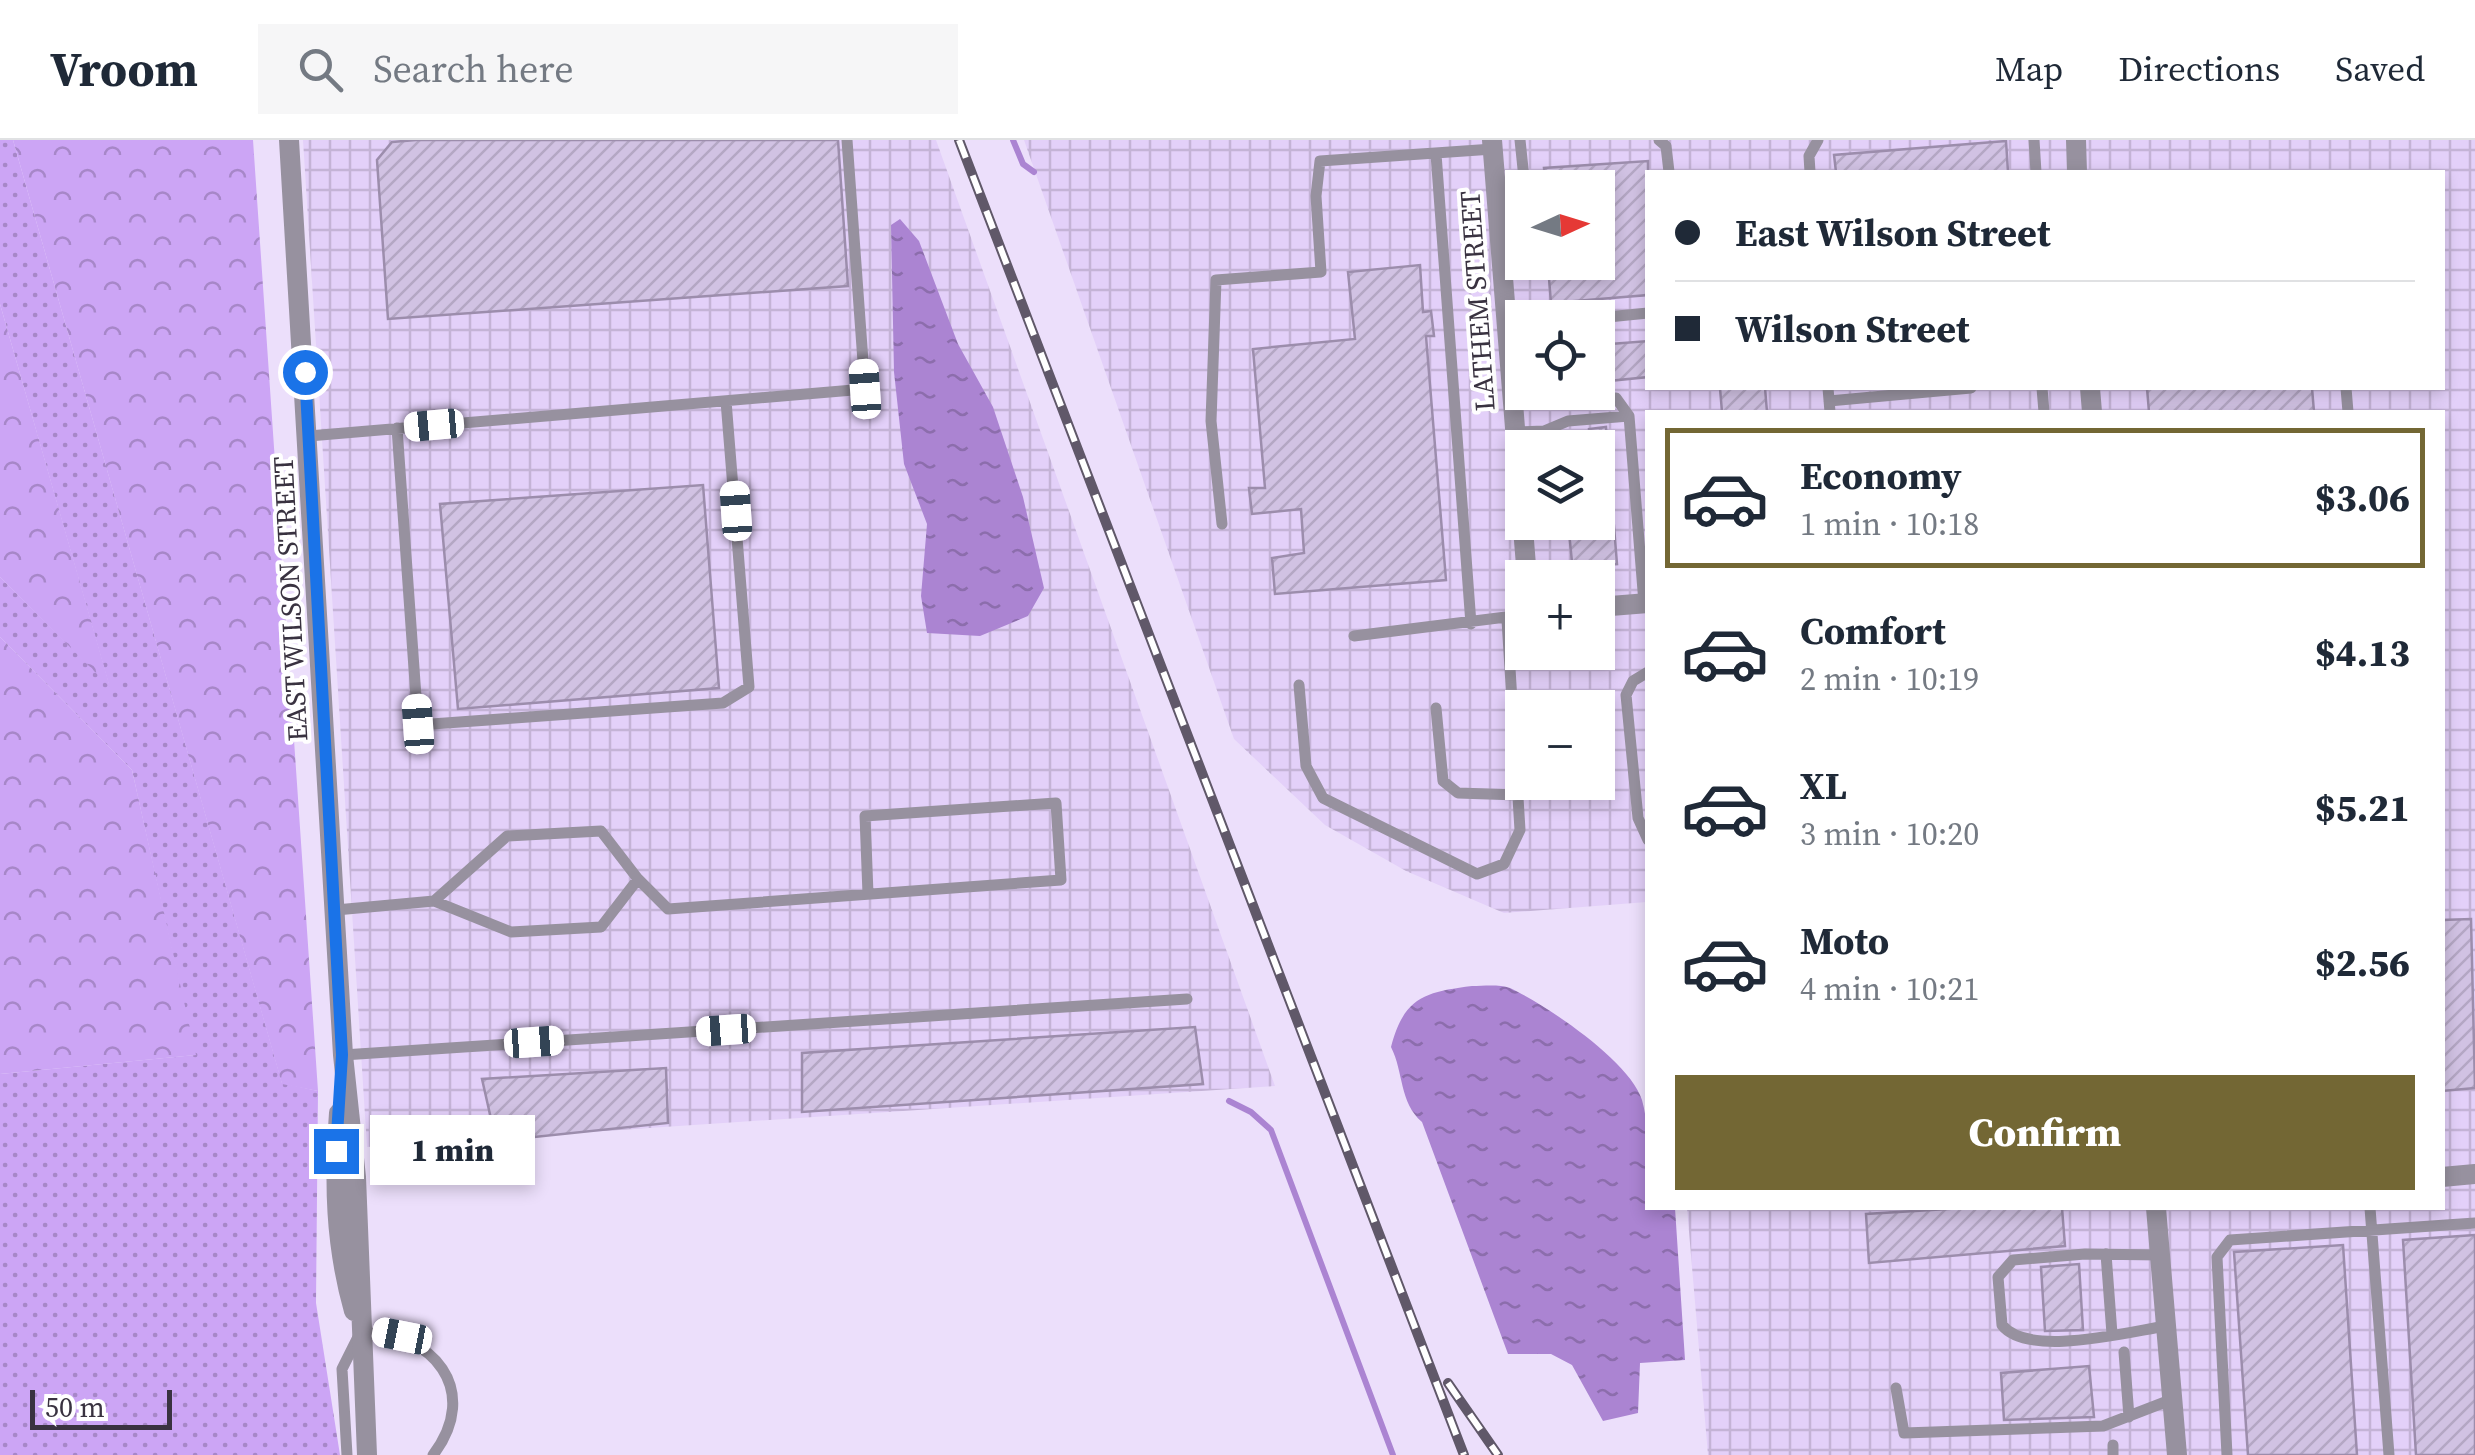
<!DOCTYPE html>
<html lang="en">
<head>
<meta charset="utf-8">
<style>
  body { margin:0; font-family:"Source Serif 4",serif; background:#f6f6f7; color:#1f2937; height:100vh; display:flex; flex-direction:column; font-size:38px; white-space:nowrap }
  * { box-sizing:border-box; margin:0 }
  p { font-size:32px; color:#747a83 }
  .icon { flex:none; width:55px; height:55px; fill:none; stroke:currentColor; stroke-width:2; stroke-linecap:round; stroke-linejoin:round }
  .map { position:relative; flex:1; overflow:hidden }
  .side { position:absolute; left:1645px; top:270px; width:800px; height:800px; display:flex; flex-direction:column; background:#fff; border-radius:0px; box-shadow:0 5px 15px #0003 }
  .side>* { flex:none }
  .banner { position:absolute; left:1645px; top:30px; width:800px; height:220px; border-radius:0px; box-shadow:0 5px 15px #0003; display:grid; align-content:center; height:220px; padding:0 30px; background:#fff }
  .needle { width:65px; rotate:86deg }
  .controls { position:absolute; left:1505px; top:30px; display:grid; gap:20px }
  .controls a { display:grid; place-items:center; width:110px; height:110px; border-radius:0px; background:#fff; box-shadow:0 5px 15px #0003; font-size:50px }
  .scale { position:absolute; left:30px; bottom:25px; width:142px; box-sizing:border-box; padding-left:10px; border:5px solid #393240; border-top:0; font-size:28px; line-height:35px; white-space:nowrap; color:#393240; -webkit-text-stroke:8px #fff; paint-order:stroke }
  .end { position:absolute; width:45px; height:45px; margin:-22px; border:12px solid #1a73e8; background:#fff; box-shadow:0 0 0 5px #fff }
  .from { border-radius:50% }
  .bubble { position:absolute; height:70px; border-radius:0px; background:#fff; box-shadow:0 5px 15px #0003; font-size:32px; font-weight:800; line-height:70px; text-align:center }
  .car { position:absolute; width:30px; height:60px; margin:-30px -15px; border-radius:12px; box-shadow:0 0 8px 2px #0007; background:linear-gradient(#fff 24%,#345 0 40%,#fff 0 76%,#345 0 86%,#fff 0) }
  .banner b { display:flex; align-items:center; gap:35px; height:95px; font-size:38px }
  .banner b+b { border-top:2px solid #e0e1e3 }
  .banner i { width:25px; height:25px; background:#1f2937 }
  ul { padding:18px 0 0; list-style:none }
  li { display:flex; align-items:center; gap:30px; height:140px; margin:0 20px 15px; padding:0 10px; border:5px solid transparent; border-radius:0px }
  li div { flex:1 }
  li b { display:block; font-size:38px }
  li em { font-style:normal; font-weight:800 }
  li.on { border-color:#736734 }
  li>.icon { width:90px; height:90px; stroke-width:1.5 }
  .button { display:flex; gap:20px; margin-top:auto; padding:20px 30px }
  .button a { flex:1; height:115px; border-radius:0px; background:#736734; color:#fff; font-size:40px; font-weight:800; line-height:115px; text-align:center }
  header { display:flex; align-items:center; gap:60px; box-sizing:border-box; height:140px; padding:0 50px; background:#fff; border-bottom:2px solid #e0e1e3 }
  header strong { font-size:48px }
  nav { display:flex; gap:55px; margin-inline-start:auto; font-size:35px }
  .search { width:700px; height:90px; background:#f6f6f7; display:flex; align-items:center; gap:25px; box-sizing:border-box; padding:0 35px; border-radius:0px; color:#747a83; font-size:38px }
  .map>svg:first-child { display:block }
  .industrial { fill:url(#industrial-grid); fill-rule:evenodd }
  .grass { fill:url(#grass-dots) }
  .forest { fill:url(#forest-crowns) }
  .water { fill:url(#water-ripples) }
  .lines { fill:none; stroke-linecap:round; stroke-linejoin:round }
  .stream { stroke:#ab84d2; stroke-width:6 }
  .building { fill:url(#building-hatch); stroke:#9c8dac; stroke-width:2.5 }
  .lane { stroke:#97919f; stroke-width:11 }
  .street { stroke:#97919f; stroke-width:20 }
  .rail-casing { stroke:#605869; stroke-width:10 }
  .rail { stroke:#fff; stroke-width:6; stroke-dasharray:19; stroke-linecap:butt }
  .route { stroke:#1a73e8; stroke-width:12 }
  .labels { text-anchor:middle; dominant-baseline:central; stroke-width:8; stroke-linejoin:round; paint-order:stroke }
  .street-label { font-size:28px; fill:#393240; stroke:#fff }
</style>
</head>
<body>
<header>
<strong>Vroom</strong>
<div class="search"><svg class="icon" aria-label="search" viewBox="0 0 24 24"><circle cx="10" cy="10" r="6"/><path d="M15 15l6 6"/></svg>Search here</div>
<nav><a>Map</a><a>Directions</a><a>Saved</a></nav>
</header>
<div class="map">
<svg width="2475" height="1315" viewBox="0 0 2475 1315">
  <defs>
    <pattern id="industrial-grid" width="8" height="8" patternUnits="userSpaceOnUse" patternTransform="scale(2.5)"><rect width="8" height="8" fill="#e3d0f9"/><path d="M0 4h8M4 0v8" fill="none" stroke="#c4b3d6"/></pattern>
    <pattern id="grass-dots" width="8" height="8" patternUnits="userSpaceOnUse" patternTransform="scale(2.5)"><rect width="8" height="8" fill="#cca5f5"/><path d="M2 2h.1M6 6h.1" fill="none" stroke="#a787c8" stroke-width="1.8" stroke-linecap="round"/></pattern>
    <pattern id="forest-crowns" width="20" height="18" patternUnits="userSpaceOnUse" patternTransform="scale(2.5)"><rect width="20" height="18" fill="#cca5f5"/><path d="M2 6a3 3 0 1 1 6 0M12 15a3 3 0 1 1 6 0" fill="none" stroke="#a787c8"/></pattern>
    <pattern id="water-ripples" width="26" height="14" patternUnits="userSpaceOnUse" patternTransform="scale(2.5)"><rect width="26" height="14" fill="#ab84d2"/><path d="M2 4q2-2 4 0t4 0M15 11q2-2 4 0t4 0" fill="none" stroke="#8c6dac"/></pattern>
    <pattern id="building-hatch" width="6" height="6" patternUnits="userSpaceOnUse" patternTransform="scale(2.5)"><rect width="6" height="6" fill="#d1c2e3"/><path d="M-1 1l2-2M0 6l6-6M5 7l2-2" fill="none" stroke="#b4a7c4"/></pattern>
  </defs>
  <rect width="100%" height="100%" fill="#ecdffb"/>
  <path class="industrial" d="M303 0H936L1275 946 367 1007Z
    M1024 0H2475V1315H1708L1687 1068H2442V272H1648L1647 762 1504 773 1406 731 1325 685 1234 599ZM1648 32H2442V248H1648ZM1522 48H1598V122H1522ZM1522 178H1598V252H1522ZM1522 308H1598V382H1522ZM1522 438H1598V512H1522ZM1522 568H1598V642H1522Z"/>
  <path class="grass" d="M0 0H13L282 943 318 951 316 1163 340 1315H0V934L195 915 132 630 0 497V437L109 545 0 164Z"/>
  <path class="forest" d="M13 0H253L318 951 282 944Z
    M0 164 110 547 0 437Z
    M0 497 132 630 196 915 0 934Z"/>
  <path class="water" d="M900 79 919 101 958 204 993 267 1023 357 1044 448 1028 476 980 496 927 493 921 456 927 384 904 324 894 232 891 85Z
    M1472 846C1483 846 1499 844 1510 848 1546 865 1630 921 1642 960 1651 993 1648 1033 1648 1068H1675L1685 1220 1640 1223 1638 1273 1603 1281 1572 1225 1551 1214H1508L1422 982C1399 962 1404 933 1391 907 1404 857 1425 852 1472 846Z"/>
  <g class="lines">
    <path class="stream" d="M1013 0 1023 24 1034 32
      M1229 961 1251 972 1271 990 1393 1315"/>
  </g>
  <path class="building" d="M416 0H838L848 146 388 179 377 20 392 2Z
    M2006 1 2008 32H1836L1834 15Z
    M1648 21V155L1551 163 1548 126 1598 122V48H1546L1544 28Z
    M1420 125 1423 172 1431 171 1434 196H1426L1446 440 1275 454 1272 418 1304 413 1301 369 1252 374 1249 348H1265L1253 209 1355 199 1348 132Z
    M1648 201V237L1598 242V205Z
    M1720 248H1765L1767 272H1722Z
    M2147 248H2312L2314 272H2149Z
    M1606 287 1607 308H1590L1589 289Z
    M1598 324H1609L1617 424 1581 427 1572 422 1568 382H1598Z
    M703 345 719 548 458 569 440 364Z
    M2471 779 2475 948 2442 951V780Z
    M1195 887 1203 944 802 972V913Z
    M666 928 668 983 496 1001 482 939Z
    M1964 1068H2062L2065 1106 1869 1123 1866 1074Z
    M2475 1095V1315H2416L2403 1100Z
    M2343 1105 2357 1315H2248L2234 1112Z
    M2079 1124 2083 1190 2045 1191 2041 1127Z
    M2089 1226 2094 1277 2004 1280 2001 1233Z"/>
  <g class="lines">
    <path class="lane" d="M1520 0 1525 48
      M1659 0 1666 6 1669 32
      M2034 0 2036 32
      M1436 14 1471 484
      M1810 32 1809 16 1818 0
      M1499 90 1522 89
      M1598 178 1648 173
      M1828 248 1830 272
      M2042 248 2044 272
      M2346 248 2348 272
      M1829 261 1971 248
      M1512 263 1616 258 1629 276 1644 463
      M397 288 418 585 723 563 749 547 726 261
      M1514 292 1544 291 1568 281 1629 276
      M309 296 865 249 847 0
      M1222 384 1211 281 1216 140 1321 132 1316 56 1320 21 1493 9
      M1354 496 1522 475
      M1648 532 1633 541 1626 555 1638 678 1648 700
      M1299 545 1306 626 1323 658 1477 734 1504 724 1520 690 1507 480
      M1436 568 1443 641 1458 653 1518 655
      M638 739 668 769 1061 740 1056 663 865 676 868 754
      M336 770 434 761 507 696 601 691 638 739 601 787 511 792 434 761
      M343 915 1187 859
      M2370 1068 2389 1315
      M2106 1114 2112 1194
      M2160 1115 2085 1114 2013 1120 1998 1137 2002 1185C2028 1218 2127 1192 2166 1186
      M2124 1212 2129 1277
      M1896 1248 1904 1293 2103 1286 2173 1259
      M2113 1305V1315
      M347 1315 342 1229 360 1193C433 1190 482 1251 433 1315
      M2227 1315 2217 1117 2230 1100 2475 1083"/>
    <path class="street" d="M289 0 343 915 356 1037 367 1315
      M1492 0 1527 438
      M2076 0 2077 32
      M2090 248 2092 272
      M1598 467 1648 463
      M339 973C334 1042 335 1104 354 1171
      M2442 1037 2475 1034
      M2156 1068 2177 1315"/>
    <defs>
      <path id="rail" d="M959 0 1464 1315
        M1448 1243 1498 1315"/>
    </defs>
    <use href="#rail" class="rail-casing"/>
    <use href="#rail" class="rail"/>
  </g>
  <g class="lines">
    <path class="route" d="M305 232 342 915 336 1011"/>
  </g>
  <g class="labels">
    <g class="street-label">
      <text transform="translate(1477 161) rotate(-94)">LATHEM STREET</text>
      <text transform="translate(290 459) rotate(-93)">EAST WILSON STREET</text>
    </g>
  </g>
</svg>
<div class="controls">
<a><svg class="needle" viewBox="-14 -14 28 28"><path d="M0-13l5 13h-10z" fill="#e53935"/><path d="M0 13l5-13h-10z" fill="#747a83"/></svg></a>
<a><svg class="icon" aria-label="locate" viewBox="0 0 24 24"><circle cx="12" cy="12" r="6"/><path d="M12 2v4M12 18v4M2 12h4M18 12h4"/></svg></a>
<a><svg class="icon" aria-label="layers" viewBox="0 0 24 24"><path d="M12 4l9 5-9 5-9-5zM3 14l9 5 9-5"/></svg></a>
<a>+</a>
<a>−</a>
</div>
<div class="scale">50 m</div>
<i class="end from" style="left:305px;top:232px"></i>
<i class="end" style="left:336px;top:1011px"></i>
<div class="bubble" style="left:370px;top:975px;width:165px">1 min</div>
<i class="car" style="left:865px;top:249px;rotate:356deg"></i>
<i class="car" style="left:434px;top:285px;rotate:265deg"></i>
<i class="car" style="left:736px;top:371px;rotate:356deg"></i>
<i class="car" style="left:418px;top:584px;rotate:356deg"></i>
<i class="car" style="left:726px;top:890px;rotate:266deg"></i>
<i class="car" style="left:534px;top:902px;rotate:86deg"></i>
<i class="car" style="left:402px;top:1196px;rotate:281deg"></i>
<div class="banner">
<b><i class="from"></i>East Wilson Street</b>
<b><i></i>Wilson Street</b>
</div>
<section class="side">
<ul>
<li class="on"><svg class="icon" aria-label="car" viewBox="0 0 24 24"><path d="M5 17H2v-5l4-1 3-4h7l3 4 3 1v5h-3M9 17h6M6 11h13"/><circle cx="7" cy="17" r="2"/><circle cx="17" cy="17" r="2"/></svg><div><b>Economy</b><p>1 min · 10:18</p></div><em>$3.06</em></li>
<li><svg class="icon" aria-label="car" viewBox="0 0 24 24"><path d="M5 17H2v-5l4-1 3-4h7l3 4 3 1v5h-3M9 17h6M6 11h13"/><circle cx="7" cy="17" r="2"/><circle cx="17" cy="17" r="2"/></svg><div><b>Comfort</b><p>2 min · 10:19</p></div><em>$4.13</em></li>
<li><svg class="icon" aria-label="car" viewBox="0 0 24 24"><path d="M5 17H2v-5l4-1 3-4h7l3 4 3 1v5h-3M9 17h6M6 11h13"/><circle cx="7" cy="17" r="2"/><circle cx="17" cy="17" r="2"/></svg><div><b>XL</b><p>3 min · 10:20</p></div><em>$5.21</em></li>
<li><svg class="icon" aria-label="car" viewBox="0 0 24 24"><path d="M5 17H2v-5l4-1 3-4h7l3 4 3 1v5h-3M9 17h6M6 11h13"/><circle cx="7" cy="17" r="2"/><circle cx="17" cy="17" r="2"/></svg><div><b>Moto</b><p>4 min · 10:21</p></div><em>$2.56</em></li>
</ul>
<div class="button"><a>Confirm</a></div>
</section>
</div>
</body>
</html>
